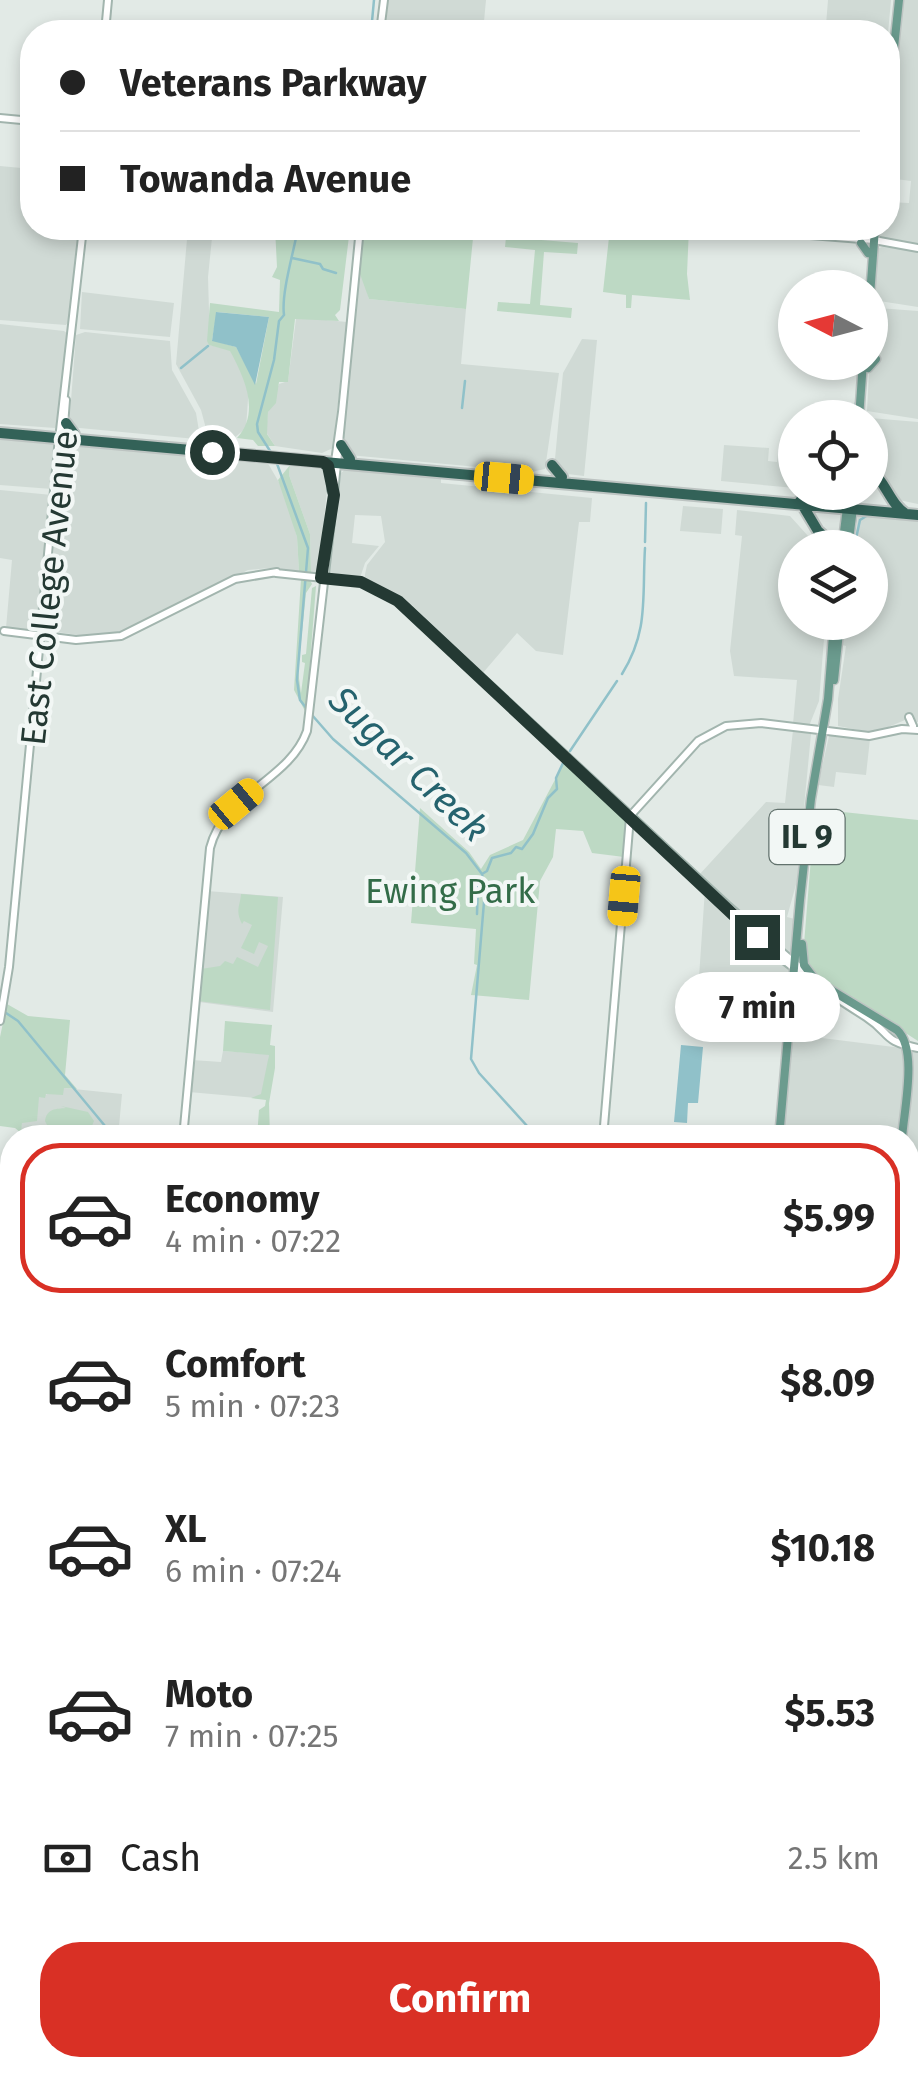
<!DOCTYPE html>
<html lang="en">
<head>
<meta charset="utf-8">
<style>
  body { margin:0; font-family:"Fira Sans",sans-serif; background:#f6f6f6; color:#222; height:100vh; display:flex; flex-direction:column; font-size:38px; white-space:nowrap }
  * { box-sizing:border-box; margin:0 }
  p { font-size:32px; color:#767676 }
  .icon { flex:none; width:55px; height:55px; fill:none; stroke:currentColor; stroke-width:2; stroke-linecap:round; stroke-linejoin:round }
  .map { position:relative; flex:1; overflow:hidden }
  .panel { position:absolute; left:0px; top:1125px; width:920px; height:952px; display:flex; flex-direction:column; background:#fff; border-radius:40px 40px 0 0; box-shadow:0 5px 15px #0003 }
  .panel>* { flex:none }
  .banner { position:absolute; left:20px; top:20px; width:880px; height:220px; border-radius:40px; box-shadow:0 5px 15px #0003; display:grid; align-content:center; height:220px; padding:0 40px; background:#fff }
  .needle { width:65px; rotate:276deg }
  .fabs { position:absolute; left:778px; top:270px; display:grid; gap:20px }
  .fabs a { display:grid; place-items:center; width:110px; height:110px; border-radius:50%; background:#fff; box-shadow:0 5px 15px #0003; font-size:50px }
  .end { position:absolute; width:45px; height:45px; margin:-22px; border:12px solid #243933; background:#fff; box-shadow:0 0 0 5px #fff }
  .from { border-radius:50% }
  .bubble { position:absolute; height:70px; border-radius:35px; background:#fff; box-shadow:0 5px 15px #0003; font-size:32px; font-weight:700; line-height:70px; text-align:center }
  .car { position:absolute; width:30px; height:60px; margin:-30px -15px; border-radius:12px; box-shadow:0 0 8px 2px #0007; background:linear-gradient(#f5c518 24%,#345 0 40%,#f5c518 0 76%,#345 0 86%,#f5c518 0) }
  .banner b { display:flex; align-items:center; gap:35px; height:95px; font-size:38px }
  .banner b+b { border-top:2px solid #e0e0e0 }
  .banner i { width:25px; height:25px; background:#222 }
  ul { padding:18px 0 0; list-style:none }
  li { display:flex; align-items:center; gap:30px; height:150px; margin:0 20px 15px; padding:0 20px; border:5px solid transparent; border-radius:40px }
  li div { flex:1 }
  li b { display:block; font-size:38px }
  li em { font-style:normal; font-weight:700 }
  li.current { border-color:#d93025 }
  li>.icon { width:90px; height:90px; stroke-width:1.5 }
  .pay { display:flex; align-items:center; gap:25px; height:110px; padding:0 40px; font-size:38px }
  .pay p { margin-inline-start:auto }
  .button { display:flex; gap:20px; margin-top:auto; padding:20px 40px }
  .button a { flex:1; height:115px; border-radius:40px; background:#d93025; color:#fff; font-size:40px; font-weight:700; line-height:115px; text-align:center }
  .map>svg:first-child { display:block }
  .built { fill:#d0dad5 }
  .green { fill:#bdd9c4; fill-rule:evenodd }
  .water { fill:#90c1c9 }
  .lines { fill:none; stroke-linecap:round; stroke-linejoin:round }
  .stream { stroke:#90c1c9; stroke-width:2.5 }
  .river { stroke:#90c1c9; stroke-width:6 }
  .secondary-casing { stroke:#a2b5ae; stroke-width:10 }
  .primary-casing { stroke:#bdc4c2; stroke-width:11 }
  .highway-casing { stroke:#bdc4c2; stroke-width:14 }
  .secondary { stroke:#fff; stroke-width:6 }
  .primary { stroke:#6b9b8e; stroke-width:8 }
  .highway { stroke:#336258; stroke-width:10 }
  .rail-casing { stroke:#5e756f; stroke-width:6 }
  .rail { stroke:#f2f7f5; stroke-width:2.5; stroke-dasharray:8; stroke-linecap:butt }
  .route { stroke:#243933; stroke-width:12 }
  .labels { text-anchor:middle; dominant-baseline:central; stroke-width:8; stroke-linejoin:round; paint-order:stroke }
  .shield { fill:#f2f7f5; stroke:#62726d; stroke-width:2.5 }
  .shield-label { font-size:32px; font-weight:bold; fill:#243933 }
  .street-label { font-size:35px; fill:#243933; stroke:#f2f7f5 }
  .park-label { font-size:35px; fill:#336c48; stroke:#f2f7f5 }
  .water-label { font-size:38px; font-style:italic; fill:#25636e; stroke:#f2f7f5 }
</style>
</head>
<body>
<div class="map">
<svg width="918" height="2077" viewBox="0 0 918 2077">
  <rect width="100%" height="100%" fill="#e2eae6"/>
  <path class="built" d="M388 0H486L483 32H445V29L386 23Z
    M828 0H891L888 33 777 32 778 21 826 25Z
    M901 0H918V245L878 236V228H888V202L909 203 911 181 888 178V132Z
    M0 166 32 169V228H79L69 321 66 325 0 320Z
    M188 228H213L208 277 210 345 230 350 249 385 246 428 233 439 208 436 201 410 176 364Z
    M882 247 918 251V307L873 300 877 249Z
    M358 274H362L369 299 466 309 461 364 559 373 545 469 531 472 349 455 343 448Z
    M82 292 174 303 170 337 80 329Z
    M878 308 918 311V419L867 411 872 313Z
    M305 318 347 322 333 448 322 453 275 446 266 432 268 412 279 384 288 381 296 319Z
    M0 324 64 331 68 334 58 424 55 428 0 424Z
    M85 332 170 341 172 370 196 413 199 431 196 439 69 427 76 335Z
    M582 339 597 340 584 476 559 473 555 468V459L563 373Z
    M870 418 918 422V504L899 500 882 472 870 462Z
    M0 436 53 442 56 449 52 489 0 485Z
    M780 439 795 440V488L721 481 724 445 769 448 768 461 777 462Z
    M69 444 266 460 284 491 297 537 299 572 269 568 248 570 123 634 85 636 50 631 46 627 60 486 66 448Z
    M290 465 329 469 319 572H311L310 534 289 475Z
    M348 467 441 475V483L592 498 590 522H579L563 655 536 651 517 633 482 674 396 596 364 579 367 565 385 542 381 516 355 515 352 543 379 546 365 563 360 578 327 572 341 473Z
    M0 490 52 495 35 631 6 628 12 560 0 558Z
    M683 506 723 509 721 534 680 531Z
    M737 510 790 516 818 547 795 548V622L814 623 824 639 819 701 809 726 793 724 797 680 734 676 730 651 742 536 735 535Z
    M858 516 918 521V722L905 720 874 733 838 726V699L846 646 842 645 845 623 870 622V548L854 547Z
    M793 730 811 734 797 881 787 917 795 919 793 949 788 956 699 875 766 802 785 803Z
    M833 735 870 739 866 775 836 772 834 787 818 785 829 736Z
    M705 889 788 967 791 996 698 992Z
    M207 891 283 897 273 1012 199 1002Z
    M790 1034 918 1050V1192L908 1191V1138H781Z
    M223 1051 269 1054 266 1099 189 1092 192 1060 221 1062Z
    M64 1088 122 1094 118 1137 19 1138 22 1123 39 1097Z
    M0 1217 12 1239V1614L0 1613Z"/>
  <path class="green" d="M275 228H350L340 310 335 315 339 321 295 319 288 382H279L276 403 268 412 267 434 275 446H258L253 440 237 438C261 412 244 377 230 351L209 345 207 341 210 303 279 312 280 280 272 277 277 267ZM217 312 269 317 256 384 236 347 212 340Z
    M364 228H474L466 309 369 299 360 274Z
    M610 228H689L687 274 690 300 632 295 631 308H626V295L603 292Z
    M506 237 578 243 577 254 544 252 540 305 572 308 571 318 497 311 498 302 530 304 535 250 505 247Z
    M290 465 289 475 310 534 311 572H299L297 537 278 480Z
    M301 579 310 580 312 584 306 593 298 671 301 693 305 663 302 662V655L306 654 312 588 316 586 306 713 294 690Z
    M566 759 627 816 624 857 592 853 583 831 556 829 553 857 540 881 529 1000 471 995 477 965 474 964 476 929 411 923 420 808 469 852 481 869 490 855 523 840Z
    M815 809 918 820V1041L817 976 808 966 804 944Z
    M241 894 278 897 270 1010 198 1001 201 969 220 966 225 961 233 964 237 957 258 967 268 946 259 942 254 954 241 948 252 925 244 921 242 924C235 910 240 907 241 894Z
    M7 1004 28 1016 70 1020 65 1075 77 1089 64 1088 63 1095 46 1094 45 1098 39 1097 37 1121 22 1123 21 1133 15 1128 0 1126V1037Z
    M225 1021 272 1025 270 1045 275 1046V1068L269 1103 270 1137H275H257L259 1110 265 1106 266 1100 251 1098 261 1094 269 1055 223 1051Z
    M61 1106 88 1112 94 1121 89 1133 108 1136 45 1131 49 1129 45 1121C47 1108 56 1109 66 1108Z
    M425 2065H552L551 2077H424Z"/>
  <path class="water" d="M216 312 269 317 255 385 236 347 212 341Z
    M681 1045 703 1047 698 1103H688L687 1123 674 1122Z"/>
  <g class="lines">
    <path class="stream" d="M371 32 374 0
      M292 258 320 264 323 269 336 273
      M181 368 208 346
      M462 408 465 381
      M855 408 857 398
      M272 454 258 432 257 424 274 360 279 321 284 315C281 293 294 251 298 228
      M276 461 308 548 297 680 300 700 307 709
      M645 542 646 503
      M854 548 860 520 868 515
      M844 631 846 622
      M622 674C649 631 642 597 645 548
      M312 715 333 739 466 853 482 874 485 890 471 1059 479 1073 538 1138
      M570 751 617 681
      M482 874 487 871 492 858 511 853 516 847 522 849 533 834 548 798 557 789 556 778 564 761
      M477 914 478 881
      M6 1013 18 1021 115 1138
      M0 1722 12 1725"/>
    <path class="river" d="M480 2065 483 2077"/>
    <defs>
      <path id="secondary" d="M105 32 108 0
        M380 32 384 0
        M0 118 32 121
        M720 228 874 240 918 248
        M60 476 66 400
        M334 494 360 228
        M276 573 361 582 399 601 727 905 811 977
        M4 631 76 640 121 636 235 579 277 572
        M909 717 913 726
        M631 815 698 741 726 726 761 723 869 736 902 729 918 730
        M746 926C782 963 822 989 866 1017 892 1034 881 1041 918 1048
        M0 1021 9 967 58 448 83 228
        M183 1138 210 848C224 793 289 781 307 731L334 495 331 490 342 412
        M603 1138 630 817
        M0 1224 12 1226
        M0 2014 12 2015
        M330 2065 332 2077"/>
      <path id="primary" d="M888 105 899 0
        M861 243 868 253
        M870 296 875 228
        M870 314 878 307
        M868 368 876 359 870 352
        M859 418 863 362
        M842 548 849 492
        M848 548 855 492
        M834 680 840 622
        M802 944 804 965 816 981 897 1030C918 1049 904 1110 902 1138
        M779 1138 800 900 811 799 828 699 834 622
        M908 1384 918 1385
        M0 1567 12 1568
        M908 1611 918 1608
        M0 1614 12 1616
        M908 1682 918 1686
        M822 2077 824 2065"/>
      <path id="highway" d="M66 423 74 434
        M0 433 918 515
        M205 434 215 446
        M341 445 350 459
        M552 465 562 477
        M870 469C886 482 890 504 906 514
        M800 501 818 531 837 548
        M838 502 848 495"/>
    </defs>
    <use href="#secondary" class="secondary-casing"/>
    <use href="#primary" class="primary-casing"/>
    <use href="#highway" class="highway-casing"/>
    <use href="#secondary" class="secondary"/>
    <use href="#primary" class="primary"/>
    <use href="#highway" class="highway"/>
    <defs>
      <path id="rail" d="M0 1210 12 1230
        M908 1975 918 1981"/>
    </defs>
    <use href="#rail" class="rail-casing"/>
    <use href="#rail" class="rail"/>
  </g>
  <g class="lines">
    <path class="route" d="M212 452 323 462 328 466 334 495 321 578 361 582 398 601 757 937"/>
  </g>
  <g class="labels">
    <rect class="shield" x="769.5" y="810" width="75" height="54" rx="8"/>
    <g class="shield-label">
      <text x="807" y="837">IL 9</text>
    </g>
    <g class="street-label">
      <text transform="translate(49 588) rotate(-84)">East College Avenue</text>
    </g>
    <g class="park-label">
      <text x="450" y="891">Ewing Park</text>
    </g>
    <g class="water-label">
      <text transform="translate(409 764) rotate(44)">Sugar Creek</text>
    </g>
  </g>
</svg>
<div class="fabs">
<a><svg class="needle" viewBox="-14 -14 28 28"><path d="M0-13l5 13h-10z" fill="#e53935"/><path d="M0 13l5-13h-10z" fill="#767676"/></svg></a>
<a><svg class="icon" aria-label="locate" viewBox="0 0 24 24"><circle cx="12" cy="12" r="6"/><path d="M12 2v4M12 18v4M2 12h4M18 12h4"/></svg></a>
<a><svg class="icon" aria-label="layers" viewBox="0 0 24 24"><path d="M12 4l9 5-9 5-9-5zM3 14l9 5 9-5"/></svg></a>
</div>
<i class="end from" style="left:212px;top:452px"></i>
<i class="end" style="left:757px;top:937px"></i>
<div class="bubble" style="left:675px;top:972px;width:165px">7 min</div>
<i class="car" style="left:504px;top:478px;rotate:95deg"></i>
<i class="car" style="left:236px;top:804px;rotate:50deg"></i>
<i class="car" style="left:624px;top:896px;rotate:185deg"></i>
<div class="banner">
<b><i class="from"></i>Veterans Parkway</b>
<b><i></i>Towanda Avenue</b>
</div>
<section class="panel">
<ul>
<li class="current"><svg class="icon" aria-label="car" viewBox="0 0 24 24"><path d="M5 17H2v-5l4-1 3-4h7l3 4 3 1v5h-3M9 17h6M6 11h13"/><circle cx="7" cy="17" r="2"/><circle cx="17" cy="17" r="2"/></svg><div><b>Economy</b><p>4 min · 07:22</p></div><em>$5.99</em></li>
<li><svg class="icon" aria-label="car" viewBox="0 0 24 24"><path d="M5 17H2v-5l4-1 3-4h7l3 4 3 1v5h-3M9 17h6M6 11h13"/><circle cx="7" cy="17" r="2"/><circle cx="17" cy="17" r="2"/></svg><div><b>Comfort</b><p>5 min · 07:23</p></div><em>$8.09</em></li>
<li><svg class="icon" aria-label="car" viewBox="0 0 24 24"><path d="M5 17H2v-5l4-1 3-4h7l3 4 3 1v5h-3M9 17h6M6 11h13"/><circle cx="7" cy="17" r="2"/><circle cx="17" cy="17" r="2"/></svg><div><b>XL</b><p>6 min · 07:24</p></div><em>$10.18</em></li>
<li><svg class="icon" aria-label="car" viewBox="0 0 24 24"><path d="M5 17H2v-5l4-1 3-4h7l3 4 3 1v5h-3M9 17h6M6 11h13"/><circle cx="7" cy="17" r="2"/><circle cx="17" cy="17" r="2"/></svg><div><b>Moto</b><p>7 min · 07:25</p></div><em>$5.53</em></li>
</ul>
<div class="pay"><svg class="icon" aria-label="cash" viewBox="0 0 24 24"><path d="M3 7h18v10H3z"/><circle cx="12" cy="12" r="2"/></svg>Cash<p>2.5 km</p></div>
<div class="button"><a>Confirm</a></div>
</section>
</div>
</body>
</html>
